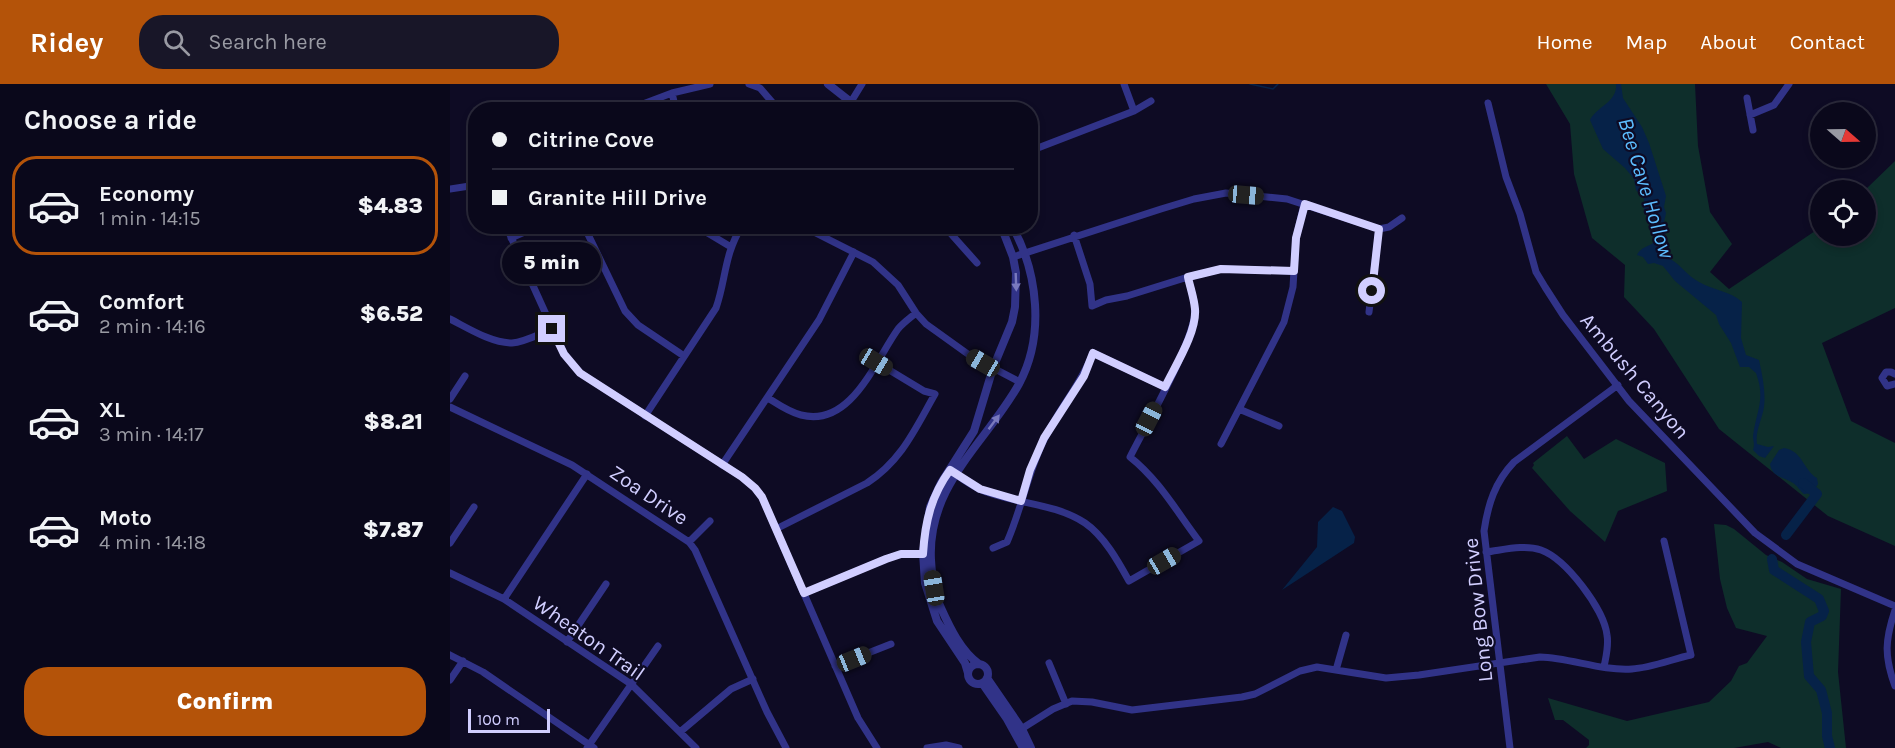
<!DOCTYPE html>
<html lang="en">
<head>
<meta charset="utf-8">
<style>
  body { margin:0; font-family:Karla,sans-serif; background:#181628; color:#f1f3f6; height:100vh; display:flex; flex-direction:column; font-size:22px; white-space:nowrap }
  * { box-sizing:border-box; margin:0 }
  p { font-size:20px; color:#999aa3 }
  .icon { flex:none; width:33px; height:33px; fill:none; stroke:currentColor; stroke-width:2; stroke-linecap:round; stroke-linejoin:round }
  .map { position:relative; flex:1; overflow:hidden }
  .sheet { display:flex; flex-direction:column; background:#0a081b; width:450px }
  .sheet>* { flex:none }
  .guide { position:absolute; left:18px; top:18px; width:570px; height:132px; border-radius:24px; box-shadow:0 3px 9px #0003,0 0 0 2px #2a293a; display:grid; align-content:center; height:132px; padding:0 24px; background:#0a081b }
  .needle { width:39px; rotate:110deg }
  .buttons { position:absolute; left:1360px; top:18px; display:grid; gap:12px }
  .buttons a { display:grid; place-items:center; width:66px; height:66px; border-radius:50%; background:#0a081b; box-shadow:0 3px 9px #0003,0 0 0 2px #2a293a; font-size:30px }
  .scale { position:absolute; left:18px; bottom:15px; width:82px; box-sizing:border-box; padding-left:6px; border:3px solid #d1ceff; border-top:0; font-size:16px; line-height:21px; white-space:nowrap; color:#d1ceff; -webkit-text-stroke:4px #0e0b24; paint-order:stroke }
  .end { position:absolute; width:27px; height:27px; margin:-14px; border:8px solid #d1ceff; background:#111; box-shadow:0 0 0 3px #111 }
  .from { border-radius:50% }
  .bubble { position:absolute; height:42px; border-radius:21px; background:#0a081b; box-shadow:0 3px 9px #0003,0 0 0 2px #2a293a; font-size:20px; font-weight:800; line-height:42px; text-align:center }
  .car { position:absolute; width:18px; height:36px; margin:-18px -9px; border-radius:8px; box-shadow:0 0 4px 2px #0007; background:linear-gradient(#222 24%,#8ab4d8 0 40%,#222 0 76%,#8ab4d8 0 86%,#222 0) }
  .guide b { display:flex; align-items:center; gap:21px; height:57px; font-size:22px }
  .guide b+b { border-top:2px solid #2a293a }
  .guide i { width:15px; height:15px; background:#f1f3f6 }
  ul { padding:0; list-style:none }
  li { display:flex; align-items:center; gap:18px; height:99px; margin:0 12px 9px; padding:0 12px; border:3px solid transparent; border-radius:24px }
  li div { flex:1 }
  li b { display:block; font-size:22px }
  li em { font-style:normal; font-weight:800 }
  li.on { border-color:#b45309 }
  li>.icon { width:54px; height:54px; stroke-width:1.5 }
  h2 { padding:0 24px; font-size:27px; line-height:72px }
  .button { display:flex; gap:12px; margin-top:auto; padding:12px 24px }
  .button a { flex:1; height:69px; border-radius:24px; background:#b45309; color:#fff; font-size:24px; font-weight:800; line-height:69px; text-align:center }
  header { display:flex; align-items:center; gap:36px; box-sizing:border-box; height:84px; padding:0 30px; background:#b45309; color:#fff }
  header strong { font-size:28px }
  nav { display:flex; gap:33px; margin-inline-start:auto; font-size:21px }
  .search { width:420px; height:54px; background:#181628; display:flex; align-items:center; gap:15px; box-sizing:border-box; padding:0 21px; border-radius:24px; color:#999aa3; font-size:22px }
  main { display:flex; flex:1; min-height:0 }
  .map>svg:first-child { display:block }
  .green { fill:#0e2e2b }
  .water { fill:#062248 }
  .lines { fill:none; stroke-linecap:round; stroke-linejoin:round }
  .stream { stroke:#062248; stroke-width:1.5 }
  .river { stroke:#062248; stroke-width:10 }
  .minor { stroke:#313388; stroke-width:7 }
  .tertiary { stroke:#313388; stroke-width:8 }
  .oneway { fill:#7979be }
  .route { stroke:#d1ceff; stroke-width:8 }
  .labels { text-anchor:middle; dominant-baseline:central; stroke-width:4.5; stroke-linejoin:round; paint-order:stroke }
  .street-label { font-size:21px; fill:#d1ceff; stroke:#0e0b24 }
  .water-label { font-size:22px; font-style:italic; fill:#5cbdff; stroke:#0e0b24 }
</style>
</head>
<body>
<header>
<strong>Ridey</strong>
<div class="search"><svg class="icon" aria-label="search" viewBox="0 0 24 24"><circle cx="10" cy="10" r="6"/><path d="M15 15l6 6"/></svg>Search here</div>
<nav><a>Home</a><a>Map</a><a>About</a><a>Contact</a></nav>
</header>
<main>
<section class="sheet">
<h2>Choose a ride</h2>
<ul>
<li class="on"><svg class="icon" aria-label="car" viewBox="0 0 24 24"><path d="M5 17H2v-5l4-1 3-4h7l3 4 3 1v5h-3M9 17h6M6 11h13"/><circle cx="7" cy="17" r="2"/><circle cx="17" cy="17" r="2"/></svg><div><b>Economy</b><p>1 min · 14:15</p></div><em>$4.83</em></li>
<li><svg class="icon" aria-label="car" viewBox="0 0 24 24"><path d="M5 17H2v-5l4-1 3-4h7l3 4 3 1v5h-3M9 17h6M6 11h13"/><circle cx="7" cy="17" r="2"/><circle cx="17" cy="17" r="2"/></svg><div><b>Comfort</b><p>2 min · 14:16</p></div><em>$6.52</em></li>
<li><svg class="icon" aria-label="car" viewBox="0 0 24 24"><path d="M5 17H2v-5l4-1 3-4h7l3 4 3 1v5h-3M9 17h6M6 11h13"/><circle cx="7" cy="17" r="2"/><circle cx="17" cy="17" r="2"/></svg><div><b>XL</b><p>3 min · 14:17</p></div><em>$8.21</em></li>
<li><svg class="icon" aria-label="car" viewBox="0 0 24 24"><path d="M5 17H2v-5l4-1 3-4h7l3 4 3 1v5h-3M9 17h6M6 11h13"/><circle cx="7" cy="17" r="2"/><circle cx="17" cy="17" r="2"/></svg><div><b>Moto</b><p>4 min · 14:18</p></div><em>$7.87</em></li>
</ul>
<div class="button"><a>Confirm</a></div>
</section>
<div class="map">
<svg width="1445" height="664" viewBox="0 0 1445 664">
  <rect width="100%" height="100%" fill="#0e0b24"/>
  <path class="green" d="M1096 0H1245L1248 62 1260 128 1282 160 1260 188 1279 205 1371 143V152H1416L1415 106 1445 77V224L1372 259 1401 337 1445 359V462L1378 432 1269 345 1204 245 1174 213 1175 181 1142 154 1124 90 1120 40Z
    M1117 352 1134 375 1166 355 1215 379 1217 407 1168 427 1155 458 1120 427 1082 384 1084 381 1083 379Z
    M1264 440 1276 441 1284 445 1316 471 1332 478 1357 495 1391 505 1388 588 1396 664H1331L1318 658 1284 664H1136L1139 661V656L1113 636H1105L1098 614 1177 637 1259 618 1281 597 1289 582 1297 579 1317 552 1286 544 1277 524 1270 495Z"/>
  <path class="water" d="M1166 0H1171L1173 14 1192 43 1199 59 1216 112 1214 123 1216 129 1214 138 1216 147 1212 159 1216 167V173C1228 177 1237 192 1249 198 1263 206 1280 207 1292 218L1291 254 1296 271 1309 276C1312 290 1316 308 1314 323 1312 336 1305 347 1307 360L1318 363 1324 362 1315 374 1309 372 1303 366C1305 360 1303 357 1303 352 1306 327 1316 316 1306 289L1299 283H1290L1281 259 1269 240 1266 231 1225 197 1213 182 1204 179 1198 180 1193 173 1187 171C1192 161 1202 163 1205 156 1209 143 1195 135 1194 124 1193 121 1194 118 1194 115L1186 106 1184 95 1175 84 1153 65 1140 36C1146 23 1168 18 1166 0Z
    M1334 364C1353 367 1353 386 1367 394L1368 400 1362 409 1354 410C1350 407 1347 401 1343 399 1333 393 1322 393 1320 380L1329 366Z
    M883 423 892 427 905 453 904 459 832 506 867 463 868 438Z"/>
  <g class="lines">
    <path class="stream" d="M800 0 823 5 828 0"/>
    <path class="river" d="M1336 451 1367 410 1353 399
      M1322 475 1324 486 1369 515 1374 527 1372 532 1360 538 1356 558 1359 592 1371 606 1377 629V652L1380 664"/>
    <path class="minor" d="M299 0 310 4 329 26
      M674 0 684 27
      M222 9 226 26
      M1297 14 1303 46
      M1038 19 1056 93 1070 130 1086 188 1095 203 1113 231 1179 317 1305 449 1347 480 1445 522
      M177 26 222 9 260 0
      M396 26 412 0
      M1300 31 1324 21 1339 0
      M580 67 684 27 701 17
      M0 105 26 101
      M56 142 114 270 130 289 292 393 305 404 312 413 408 634 427 664
      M134 142 175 227 188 241 234 272
      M246 142 281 163
      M352 142 423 178 448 201 466 229 476 240 522 273 570 298
      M494 142 527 179
      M624 151 640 200 642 222 656 216 677 212 738 193 771 185 844 187
      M61 154 88 142
      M563 173 711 125 744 115 776 109 837 115 929 145 939 143 952 134
      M919 228 929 145
      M0 235C18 244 41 259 62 259 75 258 89 250 102 245
      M1445 290 1441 288H1436L1432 294 1437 302 1445 300
      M318 314C329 321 339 328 351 331 401 344 425 277 448 245 453 239 460 234 466 229
      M0 315 15 292
      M0 323 122 381 239 458 245 466 317 628 336 664
      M789 325 829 342
      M195 332 266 224C276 196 274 170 292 142
      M771 360 834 238 843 203 846 154 854 120
      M272 381 369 236 404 168
      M502 387C510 394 520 400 529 405 562 420 603 418 635 439 654 452 668 477 679 497L749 457C727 428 709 396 680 373 695 343 747 253 745 224 744 214 740 203 738 193
      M326 445 417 399C452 376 465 345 485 310L474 307 426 278
      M239 458 260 437
      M0 459 24 423
      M543 464 557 458C572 424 578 387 595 354 610 323 630 302 643 269L715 303
      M1036 468C1053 466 1074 460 1091 466 1116 475 1154 525 1157 551 1159 562 1156 572 1154 583
      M0 489 54 515 181 600 246 664
      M354 509 436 475 451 470H476
      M54 515 137 390
      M1445 526C1435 556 1434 572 1445 602
      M117 558 156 500
      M0 571 33 588 144 664
      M599 579 616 620
      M385 582 441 560
      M886 586 896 551
      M0 596 13 577
      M568 647 603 625 622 617 642 618 682 626 792 613 805 610 850 587 867 583 936 594 969 591 1090 573C1121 574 1151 587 1182 585 1200 584 1223 575 1241 571L1214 457
      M230 648 281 605 303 595
      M137 664 208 562
      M477 664 496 661 509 664
      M1060 664 1034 447C1038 420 1045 398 1064 378L1168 301"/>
    <path class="tertiary" d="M378 0 411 26
      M529 580C511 567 500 544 491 524 484 509 482 493 481 476 477 401 536 359 569 300 595 252 588 188 562 142
      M518 590a10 10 0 1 1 20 0a10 10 0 1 1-20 0Z
      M518 589 515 579 487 537 475 499 473 469 480 423 491 399 524 347 543 284 562 238 565 223 566 189 563 173 551 142
      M537 594 572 645 581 664
      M532 599 557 635 573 664"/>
  </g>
  <defs><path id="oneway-solid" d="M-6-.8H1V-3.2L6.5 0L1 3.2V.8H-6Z" transform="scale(1.5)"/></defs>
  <g class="oneway">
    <use href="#oneway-solid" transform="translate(566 198) rotate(88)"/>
    <use href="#oneway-solid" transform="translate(544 338) rotate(-53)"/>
  </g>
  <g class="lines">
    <path class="route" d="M102 245 114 270 130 289 292 393 305 404 312 413 354 509 436 475 451 470H473C475 438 481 412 500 386L530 405 571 417 580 386 594 354 634 292 643 269 715 303C725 282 747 248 745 225 744 214 740 203 738 193L771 185 844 187 846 154 855 120 929 145 922 207"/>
  </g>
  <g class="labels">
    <g class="street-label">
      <text transform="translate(1185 292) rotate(50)">Ambush Canyon</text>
      <text transform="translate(199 411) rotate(34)">Zoa Drive</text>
      <text transform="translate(1028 526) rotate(-96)">Long Bow Drive</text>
      <text transform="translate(139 554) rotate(35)">Wheaton Trail</text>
    </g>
    <g class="water-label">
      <text transform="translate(1196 104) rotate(73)">Bee Cave Hollow</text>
    </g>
  </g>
</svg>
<div class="buttons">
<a><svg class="needle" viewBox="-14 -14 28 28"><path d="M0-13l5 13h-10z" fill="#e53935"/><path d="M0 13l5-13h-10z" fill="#999aa3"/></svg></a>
<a><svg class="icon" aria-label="locate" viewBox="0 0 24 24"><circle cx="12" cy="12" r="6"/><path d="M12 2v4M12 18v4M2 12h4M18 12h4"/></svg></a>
</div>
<div class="scale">100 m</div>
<i class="end from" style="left:922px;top:207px"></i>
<i class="end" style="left:102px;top:245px"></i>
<div class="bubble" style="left:52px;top:158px;width:99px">5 min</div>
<i class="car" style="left:796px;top:111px;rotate:95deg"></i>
<i class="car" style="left:426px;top:278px;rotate:121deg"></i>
<i class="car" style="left:533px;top:279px;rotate:300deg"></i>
<i class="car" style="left:699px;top:335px;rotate:27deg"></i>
<i class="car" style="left:714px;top:477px;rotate:60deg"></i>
<i class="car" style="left:484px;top:504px;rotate:351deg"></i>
<i class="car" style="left:404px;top:575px;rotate:68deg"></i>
<div class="guide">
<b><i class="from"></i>Citrine Cove</b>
<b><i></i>Granite Hill Drive</b>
</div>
</div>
</main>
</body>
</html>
